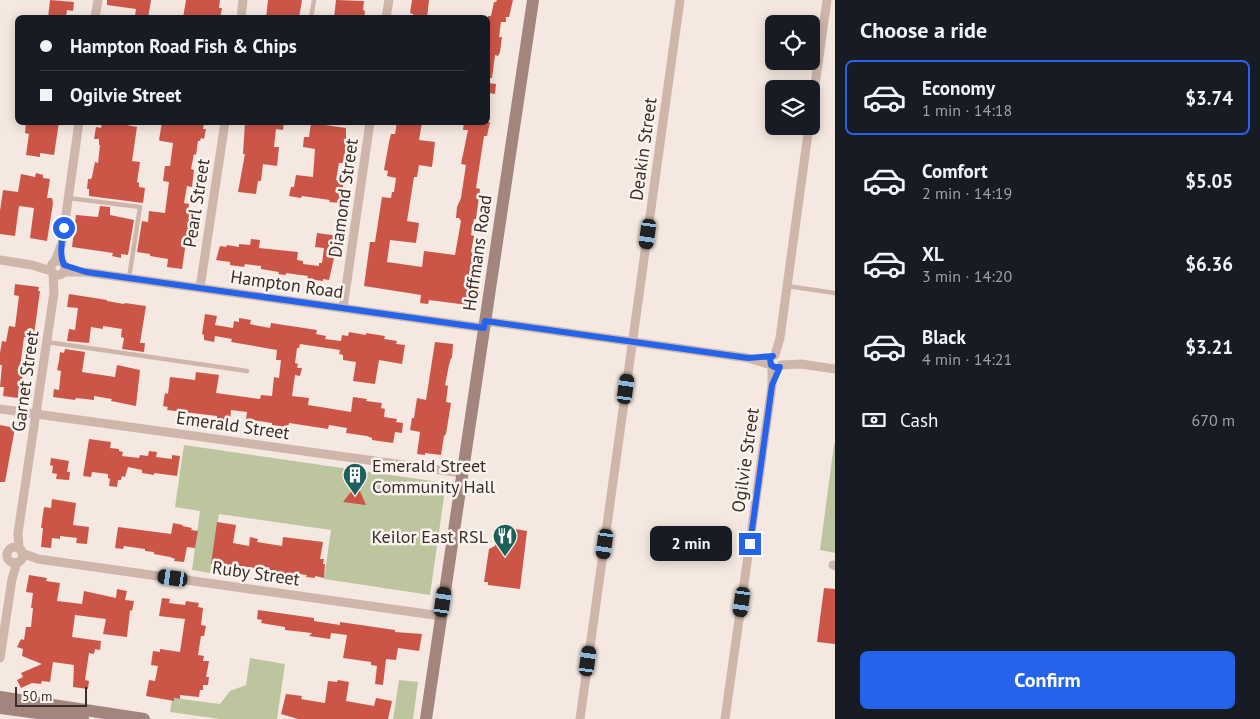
<!DOCTYPE html>
<html lang="en">
<head>
<meta charset="utf-8">
<style>
  body { margin:0; font-family:"PT Sans",sans-serif; background:#242831; color:#f1f3f6; height:100vh; display:flex; flex-direction:column; font-size:19px; white-space:nowrap }
  * { box-sizing:border-box; margin:0 }
  p { font-size:16px; color:#9ea1a6 }
  .icon { flex:none; width:28px; height:28px; fill:none; stroke:currentColor; stroke-width:2; stroke-linecap:round; stroke-linejoin:round }
  .map { position:relative; flex:1; overflow:hidden }
  .sheet { display:flex; flex-direction:column; background:#171b24; width:425px }
  .sheet>* { flex:none }
  .banner { position:absolute; left:15px; top:15px; width:475px; height:110px; border-radius:8px; box-shadow:0 2px 12px #0003; display:grid; align-content:center; height:110px; padding:0 25px; background:#171b24 }
  .fabs { position:absolute; left:765px; top:15px; display:grid; gap:10px }
  .fabs a { display:grid; place-items:center; width:55px; height:55px; border-radius:8px; background:#171b24; box-shadow:0 2px 12px #0003; font-size:25px }
  .scale { position:absolute; left:15px; bottom:12px; width:72px; box-sizing:border-box; padding-left:5px; border:2px solid #3b2d2a; border-top:0; font-size:14px; line-height:18px; white-space:nowrap; color:#3b2d2a; -webkit-text-stroke:4px #fbf3ed; paint-order:stroke }
  .end { position:absolute; width:22px; height:22px; margin:-11px; border:6px solid #2563eb; background:#fff; box-shadow:0 0 0 2px #fff }
  .from { border-radius:50% }
  .bubble { position:absolute; height:35px; border-radius:8px; background:#171b24; box-shadow:0 2px 12px #0003; font-size:16px; font-weight:700; line-height:35px; text-align:center }
  .car { position:absolute; width:15px; height:30px; margin:-15px -8px; border-radius:6px; box-shadow:0 0 4px 1px #0007; background:linear-gradient(#222 24%,#8ab4d8 0 40%,#222 0 76%,#8ab4d8 0 86%,#222 0) }
  .banner b { display:flex; align-items:center; gap:18px; height:48px; font-size:19px }
  .banner b+b { border-top:1px solid #363941 }
  .banner i { width:12px; height:12px; background:#f1f3f6 }
  ul { padding:0; list-style:none }
  li { display:flex; align-items:center; gap:15px; height:75px; margin:0 10px 8px; padding:0 15px; border:2px solid transparent; border-radius:8px }
  li div { flex:1 }
  li b { display:block; font-size:19px }
  li em { font-style:normal; font-weight:700 }
  li.current { border-color:#2563eb }
  li>.icon { width:45px; height:45px; stroke-width:1.5 }
  h2 { padding:0 25px; font-size:22px; line-height:60px }
  .pay { display:flex; align-items:center; gap:12px; height:55px; padding:0 25px; font-size:19px }
  .pay p { margin-inline-start:auto }
  .primary-button { display:flex; gap:10px; margin-top:auto; padding:10px 25px }
  .primary-button a { flex:1; height:58px; border-radius:8px; background:#2563eb; color:#fff; font-size:20px; font-weight:700; line-height:58px; text-align:center }
  main { display:flex; flex:1; min-height:0 }
  .map>svg:first-child { display:block }
  .green { fill:#bdc59f }
  .building { fill:#cb5648 }
  .lines { fill:none; stroke-linecap:round; stroke-linejoin:round }
  .lane { stroke:#ceb6ab; stroke-width:4.5 }
  .street { stroke:#ceb6ab; stroke-width:9 }
  .secondary { stroke:#a2857c; stroke-width:12 }
  .route { stroke:#2563eb; stroke-width:6 }
  .labels { text-anchor:middle; dominant-baseline:central; stroke-width:5; stroke-linejoin:round; paint-order:stroke }
  .street-label { font-size:18px; fill:#3b2d2a; stroke:#fbf3ed }
  .poi-label { font-size:18px; fill:#3b2d2a; stroke:#fbf3ed; text-anchor:start }
</style>
</head>
<body>
<main>
<div class="map">
<svg width="835" height="719" viewBox="0 0 835 719">
  <rect width="100%" height="100%" fill="#f4e8e0"/>
  <path class="green" d="M834 444H835V553L820 550Z
    M184 445 446 483 430 595 324 579 331 530 219 514 210 573 192 570 200 511 175 507Z
    M250 658 285 664 277 719H220L170 712 172 700 174 698 220 704 230 691 246 685Z
    M399 680 418 682 413 719H393Z"/>
  <path class="building" d="M50 0 74 2 73 11 67 10 66 18H48Z
    M107 0H151L148 18 135 16 136 9 107 5Z
    M186 0H220L219 8H222L220 18H183Z
    M268 0H302L299 18H266Z
    M336 0 364 1 363 10 365 11 364 18H334Z
    M412 0H429L427 18H413V14L410 13Z
    M497 0H513L509 17H506V22H501L499 37H502L500 52 498 56 495 55 492 78H488V16H491L494 2H496Z
    M488 83 496 84 495 94 488 93Z
    M26 122H59L54 155 40 153V157L26 155 29 134 25 133Z
    M102 122H112L137 127 132 161 140 162 137 182 139 183V187L145 188 143 203 89 196V189H87L88 179H91L92 177 95 162 98 163 100 145H99V139H94L96 127 101 128Z
    M162 122 204 124 203 129H206L204 139 201 138 200 141H198L196 155 194 154 191 169 194 170 192 187 187 186 184 203 189 204 188 214 190 215 182 269 167 267 168 259 150 256V254L137 252 142 221 148 222 149 211 165 213 169 182 163 181 165 166H170L173 143 161 141 159 140Z
    M245 122H284L283 130 276 129 274 147H279L277 166 263 164 261 181H258L256 194 238 192 245 154H243Z
    M397 122H422L419 140 435 142 432 167 419 165 417 177H414L407 221 419 223 416 243 390 240 387 262 422 267 424 251 455 255 461 221 459 218H456L457 207 461 198 466 165 461 164 468 130H463L464 122H490L487 136H484L476 188 480 189 476 219H474L471 235 474 236 471 252 474 253 475 257 468 289 470 290 468 305 429 300 428 304 420 303 421 295 364 286 370 242H375L382 197 391 198 392 192H394L396 178 387 176 388 171 384 170 389 142 391 134H395Z
    M311 123 346 128V146L343 163H339L336 180 344 181 340 203 329 202 330 200 302 196 301 198 289 196 291 187H294L296 175 313 177 315 149 303 147 304 137H309Z
    M36 173 43 175V178L50 179 47 198H52L53 203 47 241 30 238 34 208 19 206 15 236 0 234V211L3 190 18 192 21 174 35 177Z
    M100 206 110 207V215L134 220 128 255 121 254V258L112 256 113 253 72 247 76 215 98 217Z
    M317 233 339 236 329 280 323 279V281L307 279 308 276 286 273V275L278 274 279 272 261 269V266L245 264 244 267 230 265V262L216 260 220 246 226 247 227 245 239 247V244L250 245 251 239 260 240 259 248 298 252 297 260 303 261V264L319 266V263H322L324 248 315 247Z
    M15 284 39 287 38 291H40L34 335H32L31 338 24 337 20 368V374H23L20 393H18V398L3 396 4 387H0L2 365H0V353L2 341 6 342 9 326 15 327 19 296 14 295Z
    M69 294 107 300V301L124 304 125 303 146 306 140 343H145L144 352 122 349 124 338 121 337 122 329 103 326V329L91 327 89 343 67 341 69 329 75 330 78 308 67 307Z
    M205 314 217 316 215 325 233 328 234 321 239 322V318L251 320 250 324 254 325 270 328 271 323 317 330 316 334 326 336 325 339 341 341 342 335 348 336 349 332 366 335V333L385 336 384 339 397 341 396 344 405 345 402 364 379 360 375 384 353 381 356 362 343 360V355L339 354 340 350 300 344 299 348H297L295 363 298 364 297 368H302L300 376 295 375 292 396 309 398 308 405 351 412 353 397 367 399 366 401 382 403 381 408 385 409 384 417 397 419 396 422 403 423 402 433 395 432 393 443 372 440V438L367 436 346 433 347 428 329 425 328 429 289 423 288 427 272 425V423L246 419 247 412 231 410 230 420 217 418V416L167 410 168 407 163 406 165 393 168 394 170 377 195 380 196 372 219 375 216 393 260 399 261 395 272 396 274 377 279 378 281 360H276L277 350 231 342 232 339 215 336 214 342 204 340V335L202 334Z
    M435 342 453 344 452 358H451L449 365 445 385 448 386 446 402 451 403 446 434 444 436 441 455 425 453V455L417 454 420 432 410 430 412 418H414L417 398 426 400Z
    M65 349 85 352 82 372 115 377 117 365 140 370 136 406 111 401 112 399 94 396V400L76 398 75 400 53 397 54 389 59 390 61 371 57 370 59 361 60 352 64 353Z
    M0 425 15 428 5 482H0Z
    M89 439 111 442 110 448 119 449V451L123 452 122 456 139 458 140 455 148 456 149 451 157 452 156 457 172 459V455L180 456 177 476 154 473V475L142 473V470L128 467 125 477 122 476 121 480H118L117 487 109 486 110 479 108 478V474L92 472 91 477 83 476Z
    M51 458 69 461 67 472H70L69 480 56 479 57 474 52 473 53 466 50 465Z
    M357 484 366 505 343 502Z
    M52 499 76 503 73 525 89 527 87 544 76 543 77 538 60 536V539L52 538 51 548 41 547 43 528H41L44 507 51 508Z
    M217 522 236 525 233 543 249 546 250 537 258 539 257 542 282 546 283 537 323 542 320 559H324L323 564H325L324 578 315 576V578L306 577 307 575 289 573 286 574 277 573V571L233 565 232 569 211 564Z
    M173 523 183 525 182 526 192 528 191 530 198 531 195 548 187 547 184 562 174 561 175 559 170 557 154 554V552L145 551V549L124 546 123 549 115 548 118 527 171 534Z
    M498 526 527 531 520 589 488 585V582H484L489 549 495 546Z
    M29 575 47 578 46 581 60 583 57 601 82 604 84 591 116 598 117 589 127 591 125 600 134 601 132 611 130 610 127 637 103 634 106 619 75 615 72 637 101 641 100 650 95 649 94 654 89 653 85 680 89 681 88 689 73 687 74 665 53 662 50 682 42 681 41 684 32 683 21 688 17 680 23 677 21 673 42 664 22 656 23 649 17 647 21 639 24 640 26 627H31L33 608H31L33 593 26 592Z
    M824 588 835 589V644L817 642Z
    M162 598 170 599 169 603 185 605 186 601 199 603 198 607 203 608 201 625 206 626 204 636H201L198 655 204 656 203 661H209L206 677H209L208 685H203V690H200L199 697 180 695V699L174 698V701L146 696 149 680 155 681 158 666 151 665 153 651 160 652V649L180 652 185 619 159 616Z
    M258 610 314 618V621L340 625V622L395 630V632L422 634 419 651 398 648 396 660 386 659 383 685 375 684 377 666 371 665V662L343 658 347 635 331 633 330 639 309 636 312 633 285 630V627L261 623 262 620 257 619Z
    M338 680 349 682 346 701 374 706 376 698 392 701 388 719H298L281 714 286 694 302 696 301 699 325 703 328 681 337 682Z"/>
  <g class="lines">
    <path class="lane" d="M311 18 314 0
      M68 198 140 207 129 278
      M787 286 835 293
      M47 342 247 371"/>
    <path class="street" d="M95 18 98 0
      M241 18 243 0
      M386 18 389 0
      M811 113 827 0
      M0 260 32 265 51 271
      M51 268a7 7 0 1 1 14 0a7 7 0 1 1-14 0Z
      M55 261 62 243 79 122
      M63 272H85L484 328
      M200 288 225 122
      M343 308 370 122
      M485 321 748 358 771 365
      M775 355 780 338 809 126
      M781 365 801 364 835 369
      M0 409 462 473
      M7 555a8 8 0 1 1 16 0a8 8 0 1 1-16 0Z
      M19 549 18 533 54 293 53 273
      M22 553 38 559 441 616
      M833 565 835 566
      M0 658 12 579 17 562
      M580 719 680 0
      M725 719 772 385V366"/>
    <path class="secondary" d="M0 697 144 719
      M0 708 83 719
      M426 719 533 0"/>
  </g>
  <g class="lines">
    <path class="route" d="M64 228C62 239 59 255 64 265L86 272 484 328 485 321 748 358 773 356 770 359 771 365 774 367H780L772 385 750 544"/>
  </g>
  <defs>
    <symbol id="building-pin" viewBox="-11 -11 22 30"><path d="M0 17L-7.5 6A9.5 9.5 0 1 1 7.5 6Z" fill="#1d5f5b" stroke="#fbf3ed"/><path d="M-4-6H4V6H1V3H-1V6H-4ZM-2.5-4.3h1.7v1.8h-1.7ZM.8-4.3h1.7v1.8H.8ZM-2.5-1h1.7V.8h-1.7ZM.8-1h1.7V.8H.8Z" fill="#fff"/></symbol>
    <symbol id="restaurant-pin" viewBox="-11 -11 22 30"><path d="M0 17L-7.5 6A9.5 9.5 0 1 1 7.5 6Z" fill="#1d5f5b" stroke="#fbf3ed"/><path d="M-5-6h1v4h1v-4h1v4h1v-4h1v5L-1.5 .5V6h-2V.5L-5-1ZM5-6V6H3V1.5H1.5Q1.5-4 5-6Z" fill="#fff"/></symbol>
  </defs>
  <g fill-rule="evenodd">
    <use href="#building-pin" x="341" y="461" width="28" height="38"/>
    <use href="#restaurant-pin" x="491" y="522" width="28" height="38"/>
  </g>
  <g class="labels">
    <g class="street-label">
      <text transform="translate(643 149) rotate(-82)">Deakin Street</text>
      <text transform="translate(343 198) rotate(-82)">Diamond Street</text>
      <text transform="translate(196 203) rotate(-81)">Pearl Street</text>
      <text transform="translate(477 253) rotate(-82)">Hoffmans Road</text>
      <text transform="translate(287 284) rotate(8)">Hampton Road</text>
      <text transform="translate(25 381) rotate(-82)">Garnet Street</text>
      <text transform="translate(233 425) rotate(8)">Emerald Street</text>
      <text transform="translate(745 460) rotate(-82)">Ogilvie Street</text>
      <text transform="translate(256 573) rotate(8)">Ruby Street</text>
    </g>
    <g class="poi-label">
      <text x="372" y="465">Emerald Street<tspan x="372" dy="21">Community Hall</tspan></text>
      <text x="488" y="536" text-anchor="end">Keilor East RSL</text>
    </g>
  </g>
</svg>
<div class="fabs">
<a><svg class="icon" aria-label="locate" viewBox="0 0 24 24"><circle cx="12" cy="12" r="6"/><path d="M12 2v4M12 18v4M2 12h4M18 12h4"/></svg></a>
<a><svg class="icon" aria-label="layers" viewBox="0 0 24 24"><path d="M12 4l9 5-9 5-9-5zM3 14l9 5 9-5"/></svg></a>
</div>
<div class="scale">50 m</div>
<i class="end from" style="left:64px;top:228px"></i>
<i class="end" style="left:750px;top:544px"></i>
<div class="bubble" style="left:650px;top:526px;width:82px">2 min</div>
<i class="car" style="left:648px;top:234px;rotate:188deg"></i>
<i class="car" style="left:626px;top:389px;rotate:8deg"></i>
<i class="car" style="left:605px;top:544px;rotate:188deg"></i>
<i class="car" style="left:173px;top:578px;rotate:278deg"></i>
<i class="car" style="left:443px;top:602px;rotate:8deg"></i>
<i class="car" style="left:742px;top:602px;rotate:188deg"></i>
<i class="car" style="left:588px;top:661px;rotate:8deg"></i>
<div class="banner">
<b><i class="from"></i>Hampton Road Fish &amp; Chips</b>
<b><i></i>Ogilvie Street</b>
</div>
</div>
<section class="sheet">
<h2>Choose a ride</h2>
<ul>
<li class="current"><svg class="icon" aria-label="car" viewBox="0 0 24 24"><path d="M5 17H2v-5l4-1 3-4h7l3 4 3 1v5h-3M9 17h6M6 11h13"/><circle cx="7" cy="17" r="2"/><circle cx="17" cy="17" r="2"/></svg><div><b>Economy</b><p>1 min · 14:18</p></div><em>$3.74</em></li>
<li><svg class="icon" aria-label="car" viewBox="0 0 24 24"><path d="M5 17H2v-5l4-1 3-4h7l3 4 3 1v5h-3M9 17h6M6 11h13"/><circle cx="7" cy="17" r="2"/><circle cx="17" cy="17" r="2"/></svg><div><b>Comfort</b><p>2 min · 14:19</p></div><em>$5.05</em></li>
<li><svg class="icon" aria-label="car" viewBox="0 0 24 24"><path d="M5 17H2v-5l4-1 3-4h7l3 4 3 1v5h-3M9 17h6M6 11h13"/><circle cx="7" cy="17" r="2"/><circle cx="17" cy="17" r="2"/></svg><div><b>XL</b><p>3 min · 14:20</p></div><em>$6.36</em></li>
<li><svg class="icon" aria-label="car" viewBox="0 0 24 24"><path d="M5 17H2v-5l4-1 3-4h7l3 4 3 1v5h-3M9 17h6M6 11h13"/><circle cx="7" cy="17" r="2"/><circle cx="17" cy="17" r="2"/></svg><div><b>Black</b><p>4 min · 14:21</p></div><em>$3.21</em></li>
</ul>
<div class="pay"><svg class="icon" aria-label="cash" viewBox="0 0 24 24"><path d="M3 7h18v10H3z"/><circle cx="12" cy="12" r="2"/></svg>Cash<p>670 m</p></div>
<div class="primary-button"><a>Confirm</a></div>
</section>
</main>
</body>
</html>
